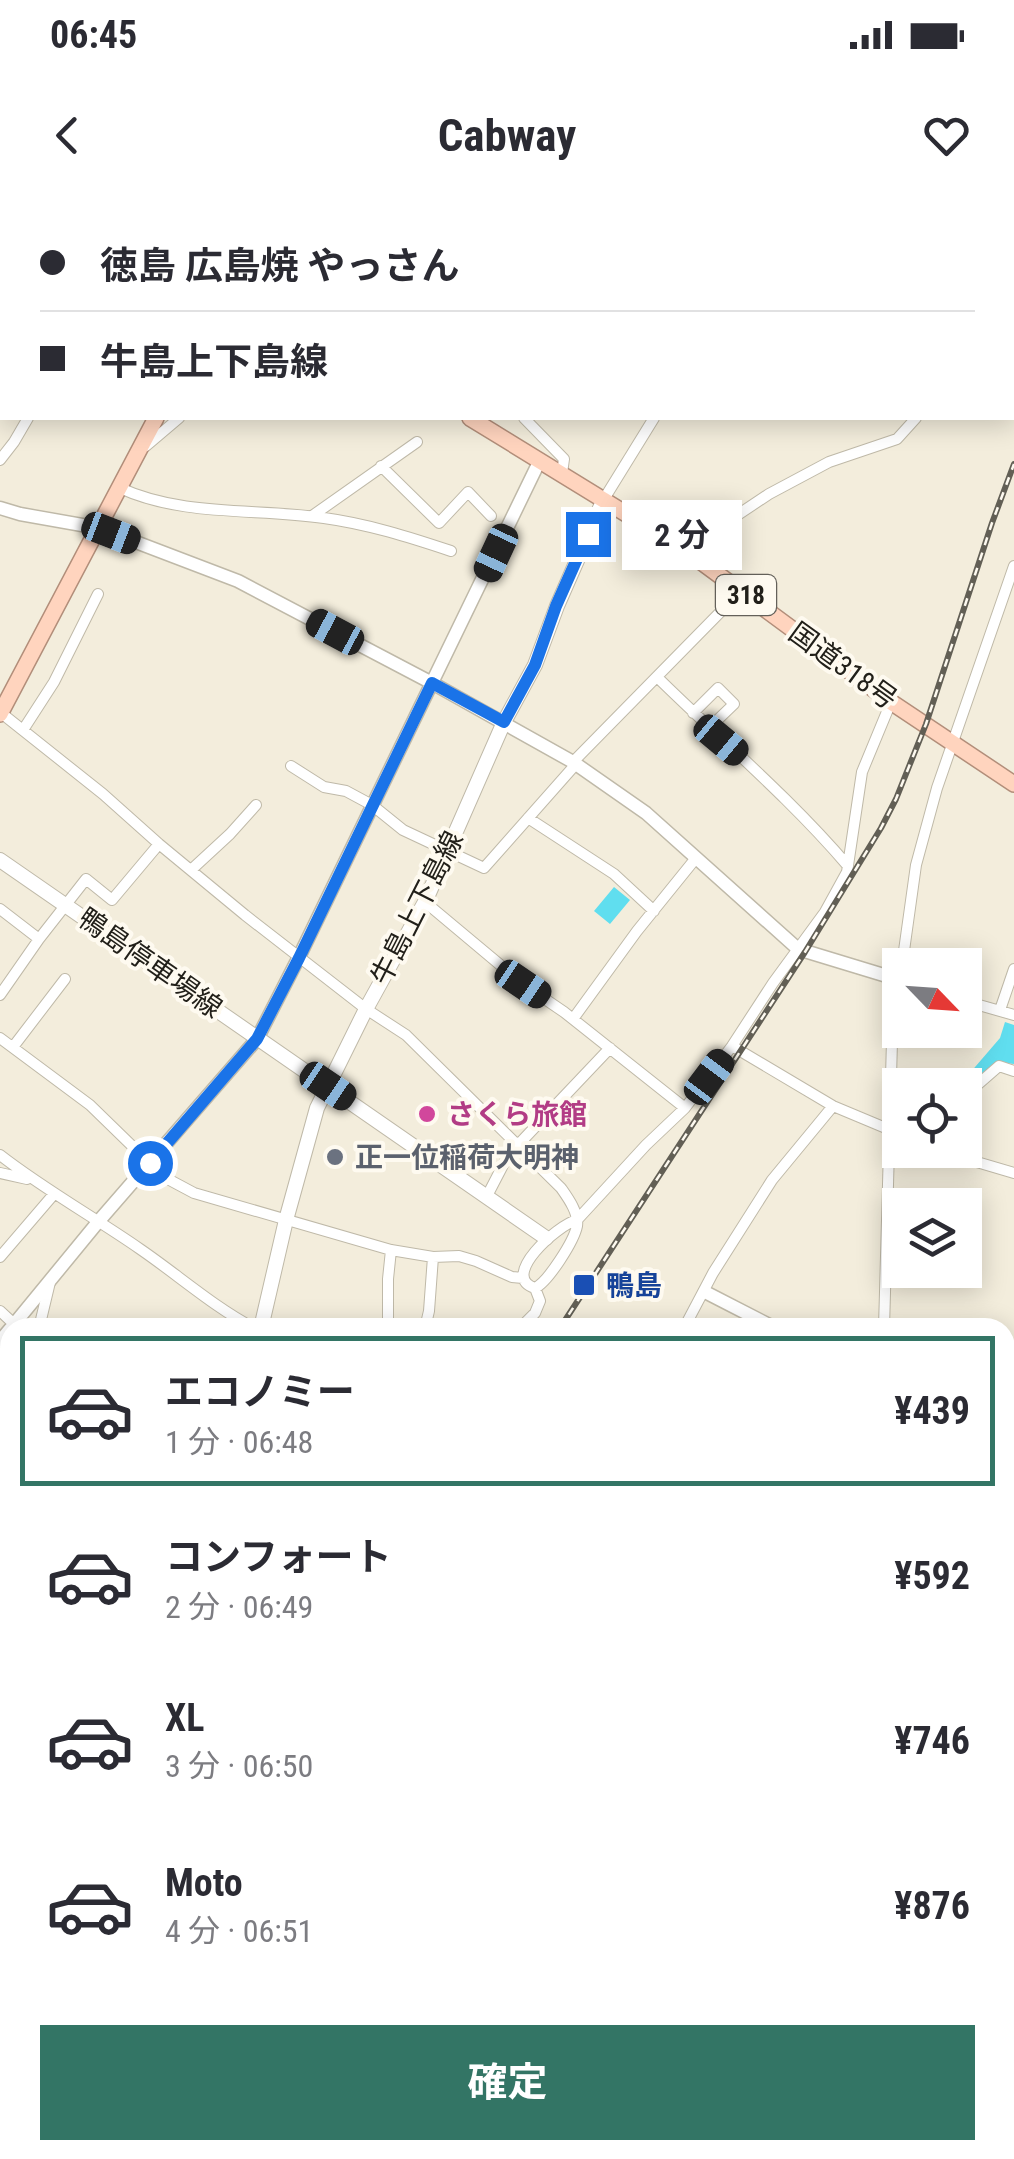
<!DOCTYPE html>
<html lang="ja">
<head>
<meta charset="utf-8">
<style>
  body { margin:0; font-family:"Roboto Condensed","Noto Sans JP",sans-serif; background:#f7f7f7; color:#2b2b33; height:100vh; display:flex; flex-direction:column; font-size:38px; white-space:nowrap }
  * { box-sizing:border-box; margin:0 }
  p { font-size:32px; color:#7c7c81 }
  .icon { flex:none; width:55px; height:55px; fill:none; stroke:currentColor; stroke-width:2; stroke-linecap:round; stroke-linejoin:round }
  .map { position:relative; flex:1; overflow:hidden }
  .panel { position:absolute; left:0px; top:1118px; width:1015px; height:842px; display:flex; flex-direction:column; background:#fff; border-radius:30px 30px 0 0; box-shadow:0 5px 25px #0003 }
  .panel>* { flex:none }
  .top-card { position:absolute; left:0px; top:0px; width:1015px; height:220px; box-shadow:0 5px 25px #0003; display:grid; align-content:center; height:220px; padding:0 40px; background:#fff }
  .needle { width:65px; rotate:115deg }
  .buttons { position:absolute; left:882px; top:748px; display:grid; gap:20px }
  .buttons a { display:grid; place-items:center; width:100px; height:100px; border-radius:0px; background:#fff; box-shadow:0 5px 25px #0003; font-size:50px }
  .end { position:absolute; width:45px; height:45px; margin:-22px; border:12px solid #1a73e8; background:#fff; box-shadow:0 0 0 5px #fff }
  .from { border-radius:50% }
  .bubble { position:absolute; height:70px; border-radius:0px; background:#fff; box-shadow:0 5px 25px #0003; font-size:32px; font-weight:700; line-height:70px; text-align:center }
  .car { position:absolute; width:30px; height:60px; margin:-30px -15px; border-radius:12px; box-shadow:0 0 8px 2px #0007; background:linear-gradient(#222 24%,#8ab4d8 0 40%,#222 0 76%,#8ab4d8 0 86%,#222 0) }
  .top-card b { display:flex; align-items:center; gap:35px; height:95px; font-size:38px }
  .top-card b+b { border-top:2px solid #e1e1e2 }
  .top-card i { width:25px; height:25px; background:#2b2b33 }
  ul { padding:18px 0 0; list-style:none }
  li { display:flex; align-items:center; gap:30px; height:150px; margin:0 20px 15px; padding:0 20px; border:5px solid transparent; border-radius:0px }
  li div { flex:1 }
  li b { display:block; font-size:38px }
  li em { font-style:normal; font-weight:700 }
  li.on { border-color:#337565 }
  li>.icon { width:90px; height:90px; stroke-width:1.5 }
  .primary-button { display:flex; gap:20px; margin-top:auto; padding:20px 40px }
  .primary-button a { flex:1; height:115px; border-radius:0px; background:#337565; color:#fff; font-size:40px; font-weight:700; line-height:115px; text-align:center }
  .status { display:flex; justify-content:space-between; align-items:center; height:70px; padding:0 50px; background:#fff; direction:ltr }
  .status svg { height:28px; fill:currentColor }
  header { display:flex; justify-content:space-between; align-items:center; height:130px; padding:0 40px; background:#fff; font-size:45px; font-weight:700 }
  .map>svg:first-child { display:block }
  .water { fill:#60deef }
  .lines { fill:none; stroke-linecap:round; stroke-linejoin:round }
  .river { stroke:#60deef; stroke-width:15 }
  .minor-casing { stroke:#bfb9a8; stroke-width:12 }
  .tertiary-casing { stroke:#bfb9a8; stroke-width:15 }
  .secondary-casing { stroke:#bfb9a8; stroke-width:16 }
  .trunk-casing { stroke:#b28e7a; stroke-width:18 }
  .minor { stroke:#fff; stroke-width:10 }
  .tertiary { stroke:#fff; stroke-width:12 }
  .secondary { stroke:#fff; stroke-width:14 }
  .trunk { stroke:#ffd4be; stroke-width:15 }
  .rail-casing { stroke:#625f55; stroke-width:6 }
  .rail { stroke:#fefaf0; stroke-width:2.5; stroke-dasharray:8; stroke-linecap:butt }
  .route { stroke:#1a73e8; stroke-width:12 }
  .hotel-dot { fill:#d1479c; stroke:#fefaf0; stroke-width:4 }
  .worship-dot { fill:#6b7280; stroke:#fefaf0; stroke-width:4 }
  .transit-dot { fill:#1a4fb4; stroke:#fefaf0; stroke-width:4 }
  .labels { text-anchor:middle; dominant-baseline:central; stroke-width:8; stroke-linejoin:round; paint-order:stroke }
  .shield { fill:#fefaf0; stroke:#64615a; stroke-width:2.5 }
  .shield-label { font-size:25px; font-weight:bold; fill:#22201a }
  .street-label { font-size:28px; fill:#22201a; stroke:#fefaf0 }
  .hotel-label { font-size:28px; font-weight:bold; fill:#b23c85; stroke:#fefaf0; text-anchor:start }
  .worship-label { font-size:28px; font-weight:bold; fill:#5b616d; stroke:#fefaf0; text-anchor:start }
  .transit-label { font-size:28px; font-weight:bold; fill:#164399; stroke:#fefaf0; text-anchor:start }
</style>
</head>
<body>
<div class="status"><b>06:45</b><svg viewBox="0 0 49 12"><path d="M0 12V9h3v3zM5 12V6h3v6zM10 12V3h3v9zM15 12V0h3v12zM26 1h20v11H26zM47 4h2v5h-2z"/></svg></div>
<header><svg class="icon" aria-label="back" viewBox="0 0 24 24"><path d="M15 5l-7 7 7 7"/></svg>Cabway<svg class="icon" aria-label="heart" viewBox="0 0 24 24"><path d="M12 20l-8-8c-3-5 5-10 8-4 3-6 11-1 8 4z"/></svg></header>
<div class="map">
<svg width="1014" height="1959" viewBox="0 0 1014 1959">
  <rect width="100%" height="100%" fill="#f3eddc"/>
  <path class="water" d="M614 687 630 700 610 724 594 711Z
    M1005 822 1014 825V864L996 862 965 892V885H961L963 881 1000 838Z"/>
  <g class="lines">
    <path class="river" d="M1005 1882 1014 1889"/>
    <defs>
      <path id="minor" d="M298 0 303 2
        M601 0 604 2
        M801 0 804 2
        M161 2 163 0
        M464 2 467 0
        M764 2 765 0
        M849 2 851 0
        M1009 2 1010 0
        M1014 176V179
        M524 218 564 259 562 273
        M146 246 179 218
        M0 260 14 242 28 218
        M381 266 439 323 468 292 491 316
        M120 288C183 317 257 308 324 318 368 324 409 337 451 351
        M604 299 654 218
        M312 316 417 242
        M685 350 769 294 829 262 897 239 916 218
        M657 477C721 540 789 597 848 666
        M0 512 103 594 159 644 245 715 366 809 406 835 561 988C568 998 579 1013 577 1026 574 1041 548 1082 535 1088
        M693 513 718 488 734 504 709 528
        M23 530 54 482 98 394
        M573 562 741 391
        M291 566 324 587 346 591 372 605 403 630 484 668 576 564
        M528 618 614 674 654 711
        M191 670 230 634 256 605
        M425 702 523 784 564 812 685 908
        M0 709 39 739
        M902 765 916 665 937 588 1014 366
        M0 795 39 739 86 679 112 700 159 644
        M965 801 1014 815
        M1000 810 1014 769
        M573 819 637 731 696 658
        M0 838 90 905 164 977 194 993 391 1050 433 1057 459 1056 476 1061 512 1077 523 1078
        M732 846 833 906 900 934
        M13 847 65 779
        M965 900 968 893 999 866 1014 871
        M518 945 610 848
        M936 950 1014 973
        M0 955C45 990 94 1017 140 1049 178 1075 214 1107 254 1128
        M0 973 27 979
        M487 996 515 942
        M0 1057 54 994
        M0 1111 14 1124
        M39 1128 50 1082
        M388 1128V1079L391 1050
        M425 1128 429 1111 433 1057
        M520 1128 535 1113 540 1101 535 1088C499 1077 557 1025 577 1020L646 945 685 908 732 846 773 783 825 712 847 672 862 572 891 502
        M684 1128 713 1073 772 980 833 906
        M884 1128 892 841 900 788
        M1005 1245 1014 1246
        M1005 1320 1014 1321
        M1005 1353 1014 1354
        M0 1436 10 1424
        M0 1496 10 1484
        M0 1565 10 1553
        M0 1624 10 1612
        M1005 1627 1014 1560
        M0 1634 10 1636
        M1005 1655 1014 1657
        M1005 1858 1013 1874
        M1005 1897 1014 1915
        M78 1950 80 1959
        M405 1950V1959
        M781 1950 796 1959
        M0 1954 10 1945
        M316 1959 318 1950
        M485 1959 498 1950
        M812 1959 816 1950"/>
      <path id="tertiary" d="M0 308 20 314 99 328 238 381 432 483 573 562 646 613 798 749 900 780
        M705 1092 775 1128
        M11 1128 98 1022 257 839 299 757 540 260
        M0 1141 10 1129
        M0 1221 10 1234
        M1005 1230 1014 1233
        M1005 1833 1014 1837"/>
      <path id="secondary" d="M0 660 546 1038
        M261 1128 286 1020 317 908 366 809 425 702 504 522 535 465 557 406 604 299
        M0 1336 10 1329"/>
      <path id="trunk" d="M266 2 268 0
        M470 218 685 350 891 502 1014 584
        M0 514 156 218"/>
    </defs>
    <use href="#minor" class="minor-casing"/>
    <use href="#tertiary" class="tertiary-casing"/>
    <use href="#secondary" class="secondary-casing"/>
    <use href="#trunk" class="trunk-casing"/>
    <use href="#minor" class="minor"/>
    <use href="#tertiary" class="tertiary"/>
    <use href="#secondary" class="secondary"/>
    <use href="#trunk" class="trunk"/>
    <defs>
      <path id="rail" d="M560 1128 805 752 881 628 896 599 926 524 992 323 1014 264
        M219 1959 221 1950"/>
    </defs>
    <use href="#rail" class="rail-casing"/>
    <use href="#rail" class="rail"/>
  </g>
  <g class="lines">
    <path class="route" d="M150 963 257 839 299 758 432 483 504 522 535 465 556 406 588 334"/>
  </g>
  <circle class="hotel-dot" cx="427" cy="914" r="10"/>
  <circle class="worship-dot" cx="335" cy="957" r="10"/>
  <rect class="transit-dot" x="572" y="1073" width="24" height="24" rx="5"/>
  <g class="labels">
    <rect class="shield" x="716" y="375" width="60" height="40" rx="8"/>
    <g class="shield-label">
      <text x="746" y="395">318</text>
    </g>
    <g class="street-label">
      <text transform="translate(843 466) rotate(36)">国道318号</text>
      <text transform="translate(417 708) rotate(-63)">牛島上下島線</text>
      <text transform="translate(150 763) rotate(35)">鴨島停車場線</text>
    </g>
    <g class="hotel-label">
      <text x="447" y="914">さくら旅館</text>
    </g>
    <g class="worship-label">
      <text x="355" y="957">正一位稲荷大明神</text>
    </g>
    <g class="transit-label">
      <text x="606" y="1085">鴨島</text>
    </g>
  </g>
</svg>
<div class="buttons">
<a><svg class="needle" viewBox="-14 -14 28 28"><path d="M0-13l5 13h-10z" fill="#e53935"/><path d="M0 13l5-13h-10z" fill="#7c7c81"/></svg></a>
<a><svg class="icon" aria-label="locate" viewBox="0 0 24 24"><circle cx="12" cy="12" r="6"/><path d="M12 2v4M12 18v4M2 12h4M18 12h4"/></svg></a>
<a><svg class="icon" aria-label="layers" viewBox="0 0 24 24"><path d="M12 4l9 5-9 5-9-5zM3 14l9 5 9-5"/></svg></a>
</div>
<i class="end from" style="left:150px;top:963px"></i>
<i class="end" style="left:588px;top:334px"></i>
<div class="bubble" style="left:622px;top:300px;width:120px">2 分</div>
<i class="car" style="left:111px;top:333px;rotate:111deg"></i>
<i class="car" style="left:496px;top:353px;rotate:205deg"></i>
<i class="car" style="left:335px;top:432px;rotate:298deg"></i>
<i class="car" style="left:721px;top:540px;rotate:130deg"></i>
<i class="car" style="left:523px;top:784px;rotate:124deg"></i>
<i class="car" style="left:709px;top:877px;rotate:37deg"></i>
<i class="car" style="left:328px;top:886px;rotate:124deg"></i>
<div class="top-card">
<b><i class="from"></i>徳島 広島焼 やっさん</b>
<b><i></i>牛島上下島線</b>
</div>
<section class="panel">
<ul>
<li class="on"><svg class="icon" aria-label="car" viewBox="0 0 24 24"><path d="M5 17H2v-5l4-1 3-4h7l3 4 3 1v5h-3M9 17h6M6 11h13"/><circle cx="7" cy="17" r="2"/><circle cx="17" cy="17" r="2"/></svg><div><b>エコノミー</b><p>1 分 · 06:48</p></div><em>¥439</em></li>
<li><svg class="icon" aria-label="car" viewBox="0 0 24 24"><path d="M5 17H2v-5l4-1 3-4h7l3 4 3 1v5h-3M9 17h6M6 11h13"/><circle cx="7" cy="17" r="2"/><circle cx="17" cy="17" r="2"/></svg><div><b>コンフォート</b><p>2 分 · 06:49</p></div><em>¥592</em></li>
<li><svg class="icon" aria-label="car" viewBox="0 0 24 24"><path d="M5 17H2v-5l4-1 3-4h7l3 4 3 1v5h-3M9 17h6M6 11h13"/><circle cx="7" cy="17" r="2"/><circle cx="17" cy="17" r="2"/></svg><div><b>XL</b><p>3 分 · 06:50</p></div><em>¥746</em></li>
<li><svg class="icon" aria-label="car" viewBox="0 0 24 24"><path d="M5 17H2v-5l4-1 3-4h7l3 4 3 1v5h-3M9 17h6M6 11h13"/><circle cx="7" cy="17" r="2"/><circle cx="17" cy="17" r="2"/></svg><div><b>Moto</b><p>4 分 · 06:51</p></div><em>¥876</em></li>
</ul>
<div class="primary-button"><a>確定</a></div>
</section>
</div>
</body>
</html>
